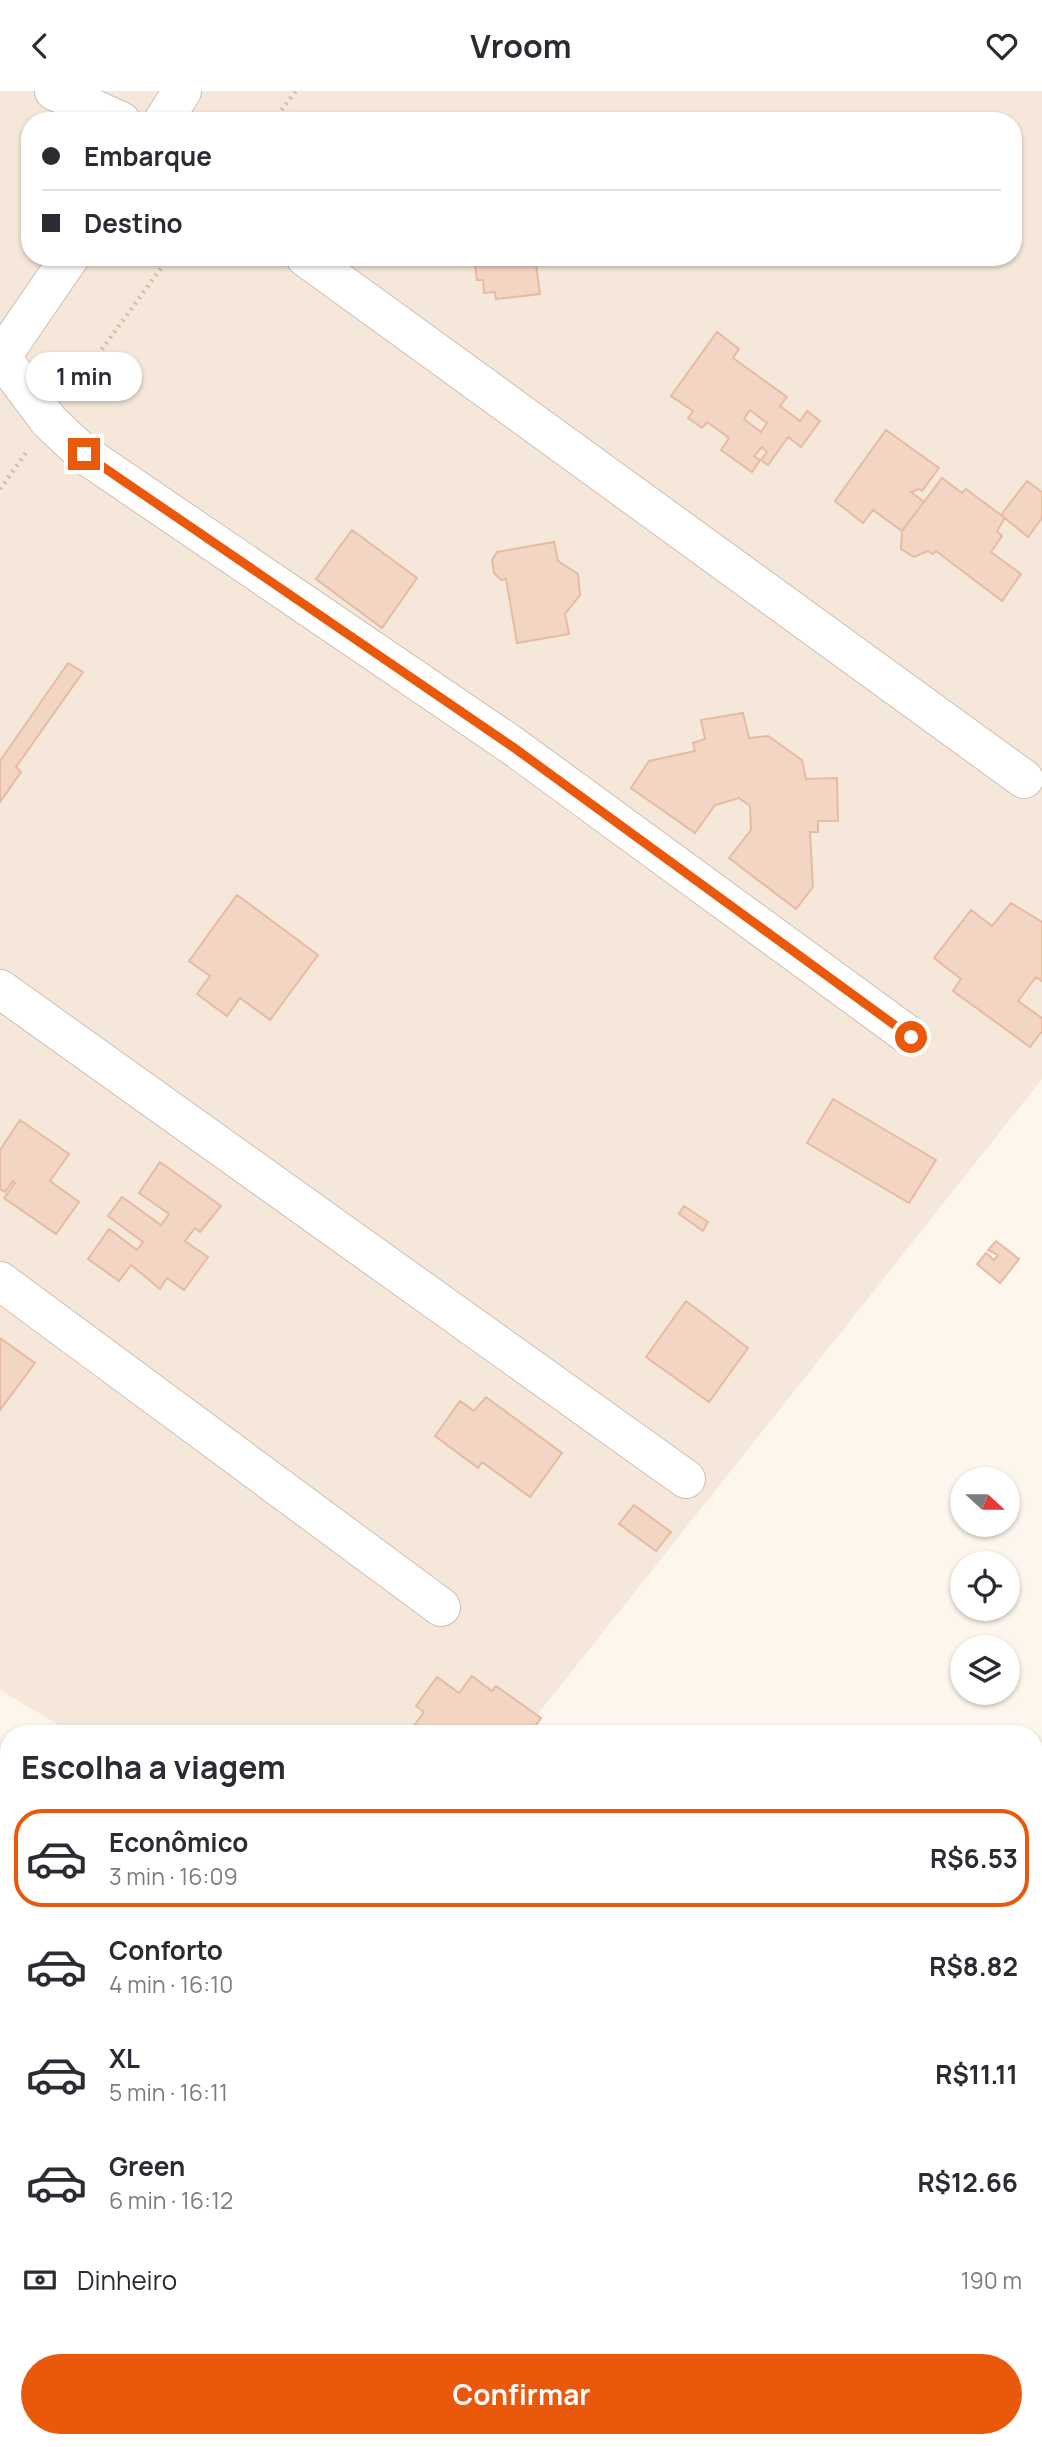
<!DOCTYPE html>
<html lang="pt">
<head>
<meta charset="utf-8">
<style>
  body { margin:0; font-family:Manrope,sans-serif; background:#f7f7f7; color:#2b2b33; height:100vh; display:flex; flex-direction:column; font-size:26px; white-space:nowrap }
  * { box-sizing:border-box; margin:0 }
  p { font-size:23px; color:#7c7c81 }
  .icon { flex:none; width:38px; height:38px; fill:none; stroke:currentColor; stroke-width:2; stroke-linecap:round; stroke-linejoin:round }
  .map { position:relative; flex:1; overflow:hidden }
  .details { position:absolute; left:0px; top:1634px; width:1043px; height:723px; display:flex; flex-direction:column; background:#fff; border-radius:28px 28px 0 0; box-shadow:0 2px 5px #0004 }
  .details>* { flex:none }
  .guide { position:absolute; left:21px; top:21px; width:1001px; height:154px; border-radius:28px; box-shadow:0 2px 5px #0004; display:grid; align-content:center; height:154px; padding:0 21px; background:#fff }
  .needle { width:46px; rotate:111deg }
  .fabs { position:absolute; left:950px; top:1376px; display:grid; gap:14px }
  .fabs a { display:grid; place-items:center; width:70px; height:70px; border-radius:50%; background:#fff; box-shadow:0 2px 5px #0004; font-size:35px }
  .end { position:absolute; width:32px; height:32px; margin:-16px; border:9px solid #ea580c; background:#fff; box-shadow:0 0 0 4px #fff }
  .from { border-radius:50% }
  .bubble { position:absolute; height:49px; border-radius:24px; background:#fff; box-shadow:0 2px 5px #0004; font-size:23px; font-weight:700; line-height:49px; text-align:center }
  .guide b { display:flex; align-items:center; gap:24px; height:66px; font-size:26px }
  .guide b+b { border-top:2px solid #e1e1e2 }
  .guide i { width:18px; height:18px; background:#2b2b33 }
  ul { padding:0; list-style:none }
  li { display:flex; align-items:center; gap:21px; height:98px; margin:0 14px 10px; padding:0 7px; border:4px solid transparent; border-radius:28px }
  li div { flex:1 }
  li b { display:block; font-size:26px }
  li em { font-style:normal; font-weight:700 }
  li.current { border-color:#ea580c }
  li>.icon { width:63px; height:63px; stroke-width:1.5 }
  h2 { padding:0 21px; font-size:32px; line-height:84px }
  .pay { display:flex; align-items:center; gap:18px; height:77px; padding:0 21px; font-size:26px }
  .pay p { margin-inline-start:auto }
  .cta { display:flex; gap:14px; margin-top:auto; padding:14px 21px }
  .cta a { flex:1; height:80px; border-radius:42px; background:#ea580c; color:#fff; font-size:28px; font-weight:700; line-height:80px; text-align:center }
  header { display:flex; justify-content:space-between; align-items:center; height:91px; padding:0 21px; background:#fff; font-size:32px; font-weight:700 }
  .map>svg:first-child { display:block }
  .residential { fill:#f5e8da; fill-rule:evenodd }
  .building { fill:#f3d5c3; stroke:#e6bba3; stroke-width:2; fill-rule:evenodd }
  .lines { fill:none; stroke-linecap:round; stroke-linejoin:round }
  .minor-casing { stroke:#d1beb0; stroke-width:40 }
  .tertiary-casing { stroke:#d1beb0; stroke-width:40 }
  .path { stroke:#d9b8a5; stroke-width:4.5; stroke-dasharray:2 5; stroke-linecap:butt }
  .minor { stroke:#fff; stroke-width:38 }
  .tertiary { stroke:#fff; stroke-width:38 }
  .route { stroke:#ea580c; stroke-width:9 }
</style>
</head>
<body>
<header><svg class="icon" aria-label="back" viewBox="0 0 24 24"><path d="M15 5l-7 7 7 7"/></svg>Vroom<svg class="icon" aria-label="heart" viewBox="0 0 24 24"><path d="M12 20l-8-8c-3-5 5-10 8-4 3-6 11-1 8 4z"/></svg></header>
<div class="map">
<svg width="1042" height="2356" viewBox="0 0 1042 2356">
  <rect width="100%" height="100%" fill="#fdf6ec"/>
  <path class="residential" d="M0 0H1042V988L522 1643H74L0 1599ZM30 30H1013V166H30Z
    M1042 2313V2356H912L934 2349 1034 2348V2316Z"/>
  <path class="building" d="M474 166H535L540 203 496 208 495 201 484 202 483 189H477Z
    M717 241 739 258 733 267 787 306 780 315 800 330 807 320 820 330 801 356 788 346 768 374 761 369 767 361 762 356 754 365 760 369 752 381 721 359 729 347 707 331 702 337 688 327 693 320 671 305ZM750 319 767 332 761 341 744 328Z
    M886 339 939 377 922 400 919 398 911 401 924 411 902 440 873 419 863 432 835 410Z
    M942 387 962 402 966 398 1005 427 997 440 1002 445 991 461 1021 483 1002 510 936 460 933 463 928 460 914 466 901 458 902 440Z
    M1027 390 1042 401V427L1028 446 1001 424Z
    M352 439 417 487 382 537 316 488Z
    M554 451 558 470 578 483 580 504 565 523 569 543 517 552 506 488 501 489 494 482 492 469 497 461Z
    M68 572 83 581 16 676 21 681 0 711V670Z
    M743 622 749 647 768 645 802 669 806 688 837 687 838 730H818V741H810L813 796 796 818 729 767 751 739 750 715 739 707 715 714 695 742 631 697 649 670 695 660 693 652 705 648 701 629Z
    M237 804 318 864 270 929 240 907 227 925 197 903 210 885 189 870Z
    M1011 812 1042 831V890L1036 886 1018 910 1042 927V940L1030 956 953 900 961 888 934 867 971 819 992 835Z
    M833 1008 936 1069 909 1112 807 1052Z
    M20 1029 69 1063 50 1090 79 1111 56 1143 4 1107 15 1092 13 1090 5 1101 0 1098V1059Z
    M160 1071 221 1115 200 1141 195 1137 185 1150 208 1166 184 1199 167 1187 160 1198 131 1174 119 1190 88 1168 109 1138 137 1159 143 1151 108 1125 122 1106 161 1134 169 1123 139 1102Z
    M684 1115 708 1131 703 1140 679 1123Z
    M996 1150 1019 1168 1000 1192 977 1173 986 1162 994 1169 998 1164 988 1159Z
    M686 1210 748 1257 709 1311 646 1266Z
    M0 1247 35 1272 0 1319Z
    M486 1306 562 1362 530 1406 482 1371 478 1377 435 1345 460 1310 474 1320Z
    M634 1414 671 1441 656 1460 619 1433Z
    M472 1585 492 1600 496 1595 541 1627 530 1643H504L498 1639 495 1643H408L424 1621 416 1615 437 1586 459 1602Z"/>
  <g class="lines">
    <defs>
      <path id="minor" d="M54 0 121 30
        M305 166 1024 688
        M1 266 49 330 84 363 513 655 911 946
        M0 898 686 1388
        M0 1190 441 1516"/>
      <path id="tertiary" d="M163 30 182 0
        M0 268 70 166"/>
    </defs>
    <use href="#minor" class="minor-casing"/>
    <use href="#tertiary" class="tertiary-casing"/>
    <path class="path" d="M273 30 296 0
      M73 298 169 166
      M0 398 28 359"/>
    <use href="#minor" class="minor"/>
    <use href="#tertiary" class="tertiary"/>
  </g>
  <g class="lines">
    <path class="route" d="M84 363 513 656 911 946"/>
  </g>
</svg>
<div class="fabs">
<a><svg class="needle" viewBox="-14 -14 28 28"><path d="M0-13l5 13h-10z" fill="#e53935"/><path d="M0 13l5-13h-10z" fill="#7c7c81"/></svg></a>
<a><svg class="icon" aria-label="locate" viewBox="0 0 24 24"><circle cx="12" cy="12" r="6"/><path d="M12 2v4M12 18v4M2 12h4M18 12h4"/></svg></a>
<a><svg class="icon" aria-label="layers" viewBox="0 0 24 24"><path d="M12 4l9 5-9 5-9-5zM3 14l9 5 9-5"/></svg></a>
</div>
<i class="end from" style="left:911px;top:946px"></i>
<i class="end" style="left:84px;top:363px"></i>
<div class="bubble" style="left:26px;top:261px;width:116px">1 min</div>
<div class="guide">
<b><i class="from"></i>Embarque</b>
<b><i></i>Destino</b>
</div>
<section class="details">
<h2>Escolha a viagem</h2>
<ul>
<li class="current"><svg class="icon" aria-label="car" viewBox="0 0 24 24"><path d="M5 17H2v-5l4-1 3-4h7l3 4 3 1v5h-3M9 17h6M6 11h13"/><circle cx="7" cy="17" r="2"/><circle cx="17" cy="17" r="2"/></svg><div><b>Econômico</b><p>3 min · 16:09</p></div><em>R$6.53</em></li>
<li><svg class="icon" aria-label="car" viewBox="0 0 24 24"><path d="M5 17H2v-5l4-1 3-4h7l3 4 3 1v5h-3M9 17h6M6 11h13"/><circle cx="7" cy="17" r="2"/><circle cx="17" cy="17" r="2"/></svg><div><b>Conforto</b><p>4 min · 16:10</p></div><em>R$8.82</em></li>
<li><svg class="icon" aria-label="car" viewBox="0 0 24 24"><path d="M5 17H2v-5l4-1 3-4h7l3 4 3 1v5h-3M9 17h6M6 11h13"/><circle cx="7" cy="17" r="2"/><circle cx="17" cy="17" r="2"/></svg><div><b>XL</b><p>5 min · 16:11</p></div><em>R$11.11</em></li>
<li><svg class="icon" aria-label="car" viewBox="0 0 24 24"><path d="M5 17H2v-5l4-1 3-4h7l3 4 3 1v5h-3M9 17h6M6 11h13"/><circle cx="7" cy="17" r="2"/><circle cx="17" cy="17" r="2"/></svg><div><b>Green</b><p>6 min · 16:12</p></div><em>R$12.66</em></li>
</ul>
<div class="pay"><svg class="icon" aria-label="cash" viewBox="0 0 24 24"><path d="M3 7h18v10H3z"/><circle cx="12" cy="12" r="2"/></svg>Dinheiro<p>190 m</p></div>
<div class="cta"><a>Confirmar</a></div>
</section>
</div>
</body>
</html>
